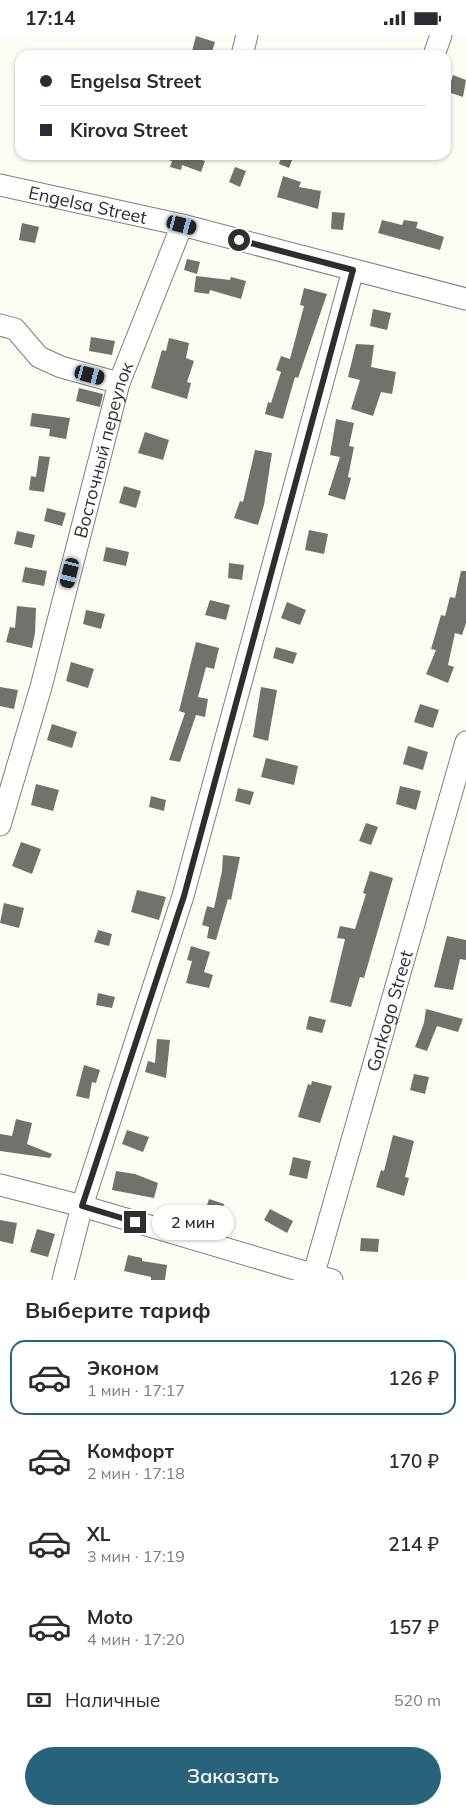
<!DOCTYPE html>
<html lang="ru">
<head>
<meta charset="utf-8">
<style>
  body { margin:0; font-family:Mulish,sans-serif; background:#f7f7f7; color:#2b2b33; height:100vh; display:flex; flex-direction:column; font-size:19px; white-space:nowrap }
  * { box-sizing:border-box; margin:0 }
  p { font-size:16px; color:#7c7c81 }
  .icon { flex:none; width:28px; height:28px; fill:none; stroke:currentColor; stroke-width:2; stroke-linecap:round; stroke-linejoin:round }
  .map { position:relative; height:1245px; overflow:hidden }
  .panel { display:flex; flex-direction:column; background:#fff; flex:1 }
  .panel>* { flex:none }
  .top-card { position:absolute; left:15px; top:15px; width:436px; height:110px; border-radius:15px; box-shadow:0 1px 4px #0004; display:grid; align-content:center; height:110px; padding:0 25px; background:#fff }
  .end { position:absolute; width:22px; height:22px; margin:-11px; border:6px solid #2e2e2b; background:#fff; box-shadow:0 0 0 2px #fff }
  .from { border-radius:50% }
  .bubble { position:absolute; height:35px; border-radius:18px; background:#fff; box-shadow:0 1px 4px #0004; font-size:16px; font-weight:600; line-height:35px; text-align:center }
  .car { position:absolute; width:15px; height:30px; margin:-15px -8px; border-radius:6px; box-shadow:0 0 4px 1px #0007; background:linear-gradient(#222 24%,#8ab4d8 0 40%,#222 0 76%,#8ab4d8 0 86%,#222 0) }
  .top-card b { display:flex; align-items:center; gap:18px; height:48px; font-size:19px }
  .top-card b+b { border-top:1px solid #e1e1e2 }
  .top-card i { width:12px; height:12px; background:#2b2b33 }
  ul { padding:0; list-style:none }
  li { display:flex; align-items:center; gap:15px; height:75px; margin:0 10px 8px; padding:0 15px; border:2px solid transparent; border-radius:15px }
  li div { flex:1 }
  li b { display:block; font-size:19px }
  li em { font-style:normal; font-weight:600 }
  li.active { border-color:#27637a }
  li>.icon { width:45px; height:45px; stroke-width:1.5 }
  h2 { padding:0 25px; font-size:22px; line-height:60px }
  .pay { display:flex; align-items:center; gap:12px; height:55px; padding:0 25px; font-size:19px }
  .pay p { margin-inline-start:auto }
  .cta { display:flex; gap:10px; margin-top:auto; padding:10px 25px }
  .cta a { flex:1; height:58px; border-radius:30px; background:#27637a; color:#fff; font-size:20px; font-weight:600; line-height:58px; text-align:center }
  .status { display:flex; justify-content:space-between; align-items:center; height:35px; padding:0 25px; background:#fff; direction:ltr }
  .status svg { height:14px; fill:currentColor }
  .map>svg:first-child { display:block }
  .building { fill:#72716b }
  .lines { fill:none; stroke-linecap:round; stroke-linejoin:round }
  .minor-casing { stroke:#807f79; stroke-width:23 }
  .minor { stroke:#fff; stroke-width:21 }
  .route { stroke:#2e2e2b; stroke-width:6 }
  .labels { text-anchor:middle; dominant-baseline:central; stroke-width:5; stroke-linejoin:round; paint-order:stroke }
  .street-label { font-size:18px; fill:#2e2e2b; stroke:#fff }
</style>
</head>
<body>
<div class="status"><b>17:14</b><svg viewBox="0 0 49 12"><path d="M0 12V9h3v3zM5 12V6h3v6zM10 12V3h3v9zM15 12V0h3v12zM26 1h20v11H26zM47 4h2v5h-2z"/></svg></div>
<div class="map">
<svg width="466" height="1245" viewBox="0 0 466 1245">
  <rect width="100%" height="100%" fill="#fdfcf4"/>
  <path class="building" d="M196 1 215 7 211 20H191Z
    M453 40 466 45 463 62 448 57Z
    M169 120H185L205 126 201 137 182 130 181 135 170 132 172 126 168 125Z
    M282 120H294L289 133 279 129Z
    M235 132 246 136 240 152 229 147Z
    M283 141 301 147 299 152 321 156 318 174 277 162Z
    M332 177 345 178 343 195 331 194Z
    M382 185 402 190 404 185 418 187 416 193 444 202 440 215 378 198Z
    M22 188 39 192 35 208 19 205Z
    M187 224 200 227 197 239 184 235Z
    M196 241 230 245 231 242 246 246 241 264 210 255 209 259 194 257Z
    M304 253 327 259 298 343 295 342 283 384 265 379 268 367 271 368 281 337 276 335 281 321 290 324 304 271 300 270Z
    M373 274 391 278 387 295 370 291Z
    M91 302 115 306 112 320 89 316Z
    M169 303 189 308 186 323 194 326 187 347 191 348 187 364 151 353 162 315 166 316Z
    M356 309 374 310 371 332 396 337 392 359 381 357 373 381 351 374 360 345 348 342Z
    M79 353 103 359 100 372 76 366Z
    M32 378 70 383 66 404 49 401 50 394 30 391Z
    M336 384 354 388 349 411 354 412 348 442 351 443 345 465 328 460 340 422 330 420Z
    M145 397 169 405 163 425 138 418Z
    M255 415 272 418 264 470 258 490 234 483 240 466 243 467Z
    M39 421 50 422 44 457 29 455 31 441 36 442Z
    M124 451 141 456 136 473 119 468Z
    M47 473 66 478 62 491 44 486Z
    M309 495 328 499 324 519 305 515Z
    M17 496 35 500 32 513 14 509Z
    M106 512 129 517 126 531 103 526Z
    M229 528 244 530 242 545 228 543Z
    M25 532 47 536 44 551 22 547Z
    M461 536H466V588L462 600 455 598 448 630 454 632 448 648 426 639 436 615 431 614 441 580 445 581 450 562 455 563Z
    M210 565 230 570 226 585 205 580Z
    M287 567 306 575 300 590 281 583Z
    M17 571 36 573 35 598 32 613 6 607 10 592 15 593Z
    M86 575 105 579 101 594 83 589Z
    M196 607 219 613 214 634 206 632 198 662 208 664 205 682 196 680 180 727 169 725 185 678 179 676Z
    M276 612 297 618 293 629 273 623Z
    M71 627 94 634 88 653 66 646Z
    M0 652 18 655 14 674 0 671Z
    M261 652 277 655 268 706 253 702Z
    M420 669 439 675 433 693 414 687Z
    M52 689 77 697 72 713 47 705Z
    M408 711 428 717 423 735 403 729Z
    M266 723 298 731 294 750 261 742Z
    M36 749 59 755 53 776 31 770Z
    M400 751 421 756 416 775 396 769Z
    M238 753 254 757 250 770 235 766Z
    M151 761 166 765 164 776 149 772Z
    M366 788 378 792 371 810 359 806Z
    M21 807 41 814 32 839 12 831Z
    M223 820 240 822 231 865 228 864 216 905 207 903 209 892 202 890 207 871 214 873 222 836Z
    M370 836 393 843 364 943 360 942 351 972 330 967 345 904 337 903 340 891 355 894 366 859 363 858Z
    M137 855 166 862 159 885 131 877Z
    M4 868 24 873 19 893 0 888Z
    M98 895 112 899 109 911 94 907Z
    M447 901 466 905V925L460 924 453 955 434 952Z
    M191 911 210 917 204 937 213 940 209 953 186 948 192 926 187 925Z
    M98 958 115 962 112 973 96 970Z
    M426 974 463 984 458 997 437 991 427 1016 415 1012 424 988Z
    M309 981 326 985 322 998 306 994Z
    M157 1004 170 1005 166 1043 145 1037 148 1026 155 1028Z
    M84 1030 100 1035 96 1048 92 1047 89 1064 76 1061Z
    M414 1039 429 1042 425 1059 410 1055Z
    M312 1046 332 1051 320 1088 298 1082 308 1049 311 1050Z
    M16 1084 32 1088 27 1109 52 1119 50 1123 0 1116V1099L12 1101Z
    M127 1095 149 1102 143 1117 122 1109Z
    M393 1100 414 1106 405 1142 409 1143 404 1161 376 1152 381 1135 384 1136Z
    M293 1122 311 1126 307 1144 289 1140Z
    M116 1136 135 1139 158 1148 154 1163 112 1155Z
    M209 1164 224 1169 218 1187 203 1182Z
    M270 1174 293 1186 287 1198 264 1185Z
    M0 1185 17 1188 13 1209 0 1206Z
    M37 1194 55 1199 48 1222 30 1217Z
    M361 1203 379 1204 378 1217 360 1216Z
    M128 1220 142 1223V1226L167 1230 165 1245H151V1242L124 1236Z"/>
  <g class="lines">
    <defs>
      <g id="minor">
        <path d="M242 20 247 0"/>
        <path d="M434 20 441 0"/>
        <path id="s1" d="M0 150 182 190 466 264"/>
        <path d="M0 290 15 294 39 322 61 332 119 348"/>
        <path id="s2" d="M0 790 41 652 119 348 182 190"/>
        <path d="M0 1150 82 1171 332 1245"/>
        <path d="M63 1245 82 1171 183 861 353 235"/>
        <path id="s3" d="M312 1245 466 707"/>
      </g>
    </defs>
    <use href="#minor" class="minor-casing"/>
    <use href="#minor" class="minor"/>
  </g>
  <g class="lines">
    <path class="route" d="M135 1187 82 1171 184 861 353 235 239 205"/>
  </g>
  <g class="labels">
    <g class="street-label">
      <text stroke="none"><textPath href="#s1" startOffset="90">Engelsa Street</textPath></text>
      <text stroke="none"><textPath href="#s2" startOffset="389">Восточный переулок</textPath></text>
      <text stroke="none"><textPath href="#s3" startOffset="280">Gorkogo Street</textPath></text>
    </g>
  </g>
</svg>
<i class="end from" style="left:239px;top:205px"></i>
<i class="end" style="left:135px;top:1187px"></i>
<div class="bubble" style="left:152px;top:1170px;width:82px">2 мин</div>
<i class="car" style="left:182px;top:190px;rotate:105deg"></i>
<i class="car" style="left:90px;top:340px;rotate:105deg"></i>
<i class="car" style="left:70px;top:538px;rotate:194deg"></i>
<div class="top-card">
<b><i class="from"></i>Engelsa Street</b>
<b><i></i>Kirova Street</b>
</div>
</div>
<section class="panel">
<h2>Выберите тариф</h2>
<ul>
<li class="active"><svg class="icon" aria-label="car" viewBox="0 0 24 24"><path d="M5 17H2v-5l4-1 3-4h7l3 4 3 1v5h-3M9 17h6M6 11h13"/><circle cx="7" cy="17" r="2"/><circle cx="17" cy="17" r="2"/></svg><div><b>Эконом</b><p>1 мин · 17:17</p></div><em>126 ₽</em></li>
<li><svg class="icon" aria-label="car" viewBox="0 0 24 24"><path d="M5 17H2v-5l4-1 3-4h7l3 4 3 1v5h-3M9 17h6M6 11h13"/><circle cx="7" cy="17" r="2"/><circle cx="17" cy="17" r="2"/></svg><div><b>Комфорт</b><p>2 мин · 17:18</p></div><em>170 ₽</em></li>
<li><svg class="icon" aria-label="car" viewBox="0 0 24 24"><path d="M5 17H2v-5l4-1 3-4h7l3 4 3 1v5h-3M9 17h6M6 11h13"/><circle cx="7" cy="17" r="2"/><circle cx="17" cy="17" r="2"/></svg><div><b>XL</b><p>3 мин · 17:19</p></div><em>214 ₽</em></li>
<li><svg class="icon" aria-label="car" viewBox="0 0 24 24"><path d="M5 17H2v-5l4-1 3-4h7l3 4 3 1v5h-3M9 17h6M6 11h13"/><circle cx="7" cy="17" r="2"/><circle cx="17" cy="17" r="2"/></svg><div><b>Moto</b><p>4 мин · 17:20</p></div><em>157 ₽</em></li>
</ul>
<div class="pay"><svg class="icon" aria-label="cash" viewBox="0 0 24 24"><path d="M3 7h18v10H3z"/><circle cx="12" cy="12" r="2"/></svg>Наличные<p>520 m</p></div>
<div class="cta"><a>Заказать</a></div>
</section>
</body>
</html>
